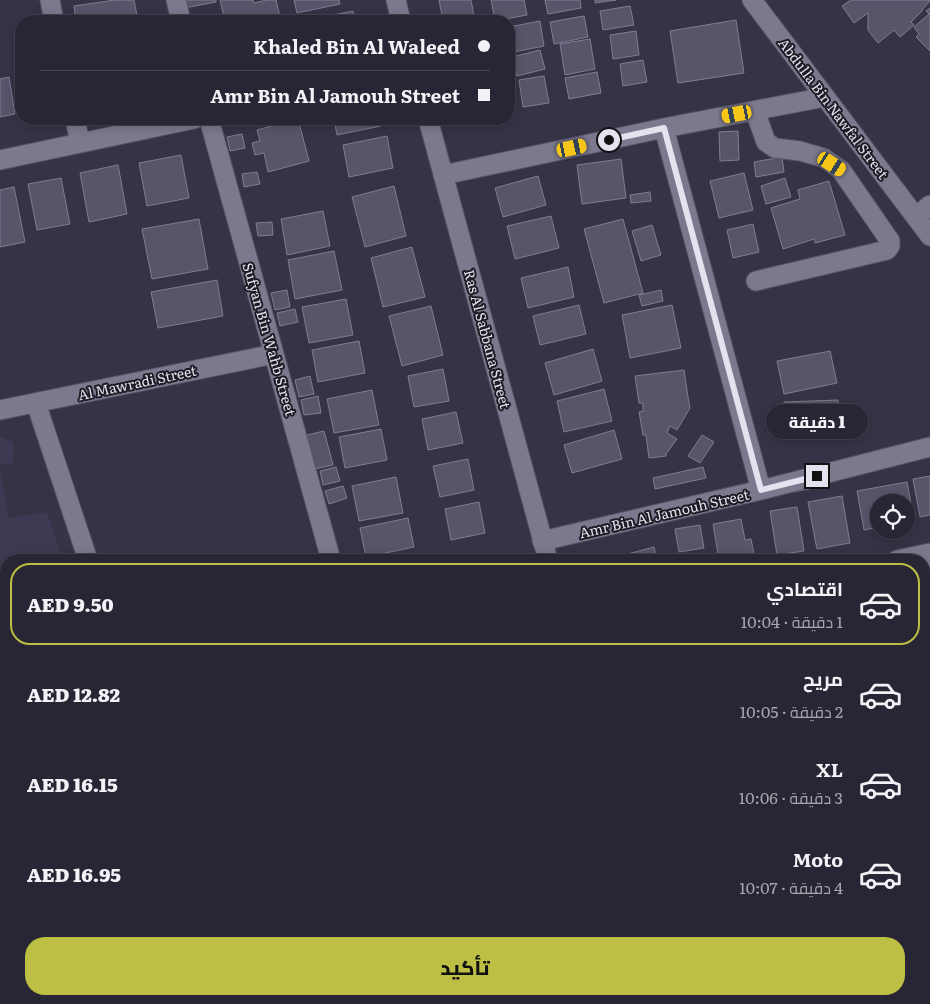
<!DOCTYPE html>
<html lang="ar">
<head>
<meta charset="utf-8">
<style>
  body { margin:0; font-family:Literata,Cairo,serif; background:#343240; color:#f1f3f6; direction:rtl; height:100vh; display:flex; flex-direction:column; font-size:19px; white-space:nowrap }
  * { box-sizing:border-box; margin:0 }
  p { font-size:16px; color:#a5a5ac }
  .icon { flex:none; width:28px; height:28px; fill:none; stroke:currentColor; stroke-width:2; stroke-linecap:round; stroke-linejoin:round }
  .map { position:relative; flex:1; overflow:hidden; direction:ltr }
  .drawer { position:absolute; left:0px; top:554px; width:930px; height:451px; display:flex; flex-direction:column; background:#282634; border-radius:20px 20px 0 0; box-shadow:0 2px 12px #0003,0 0 0 1px #44434f; direction:rtl }
  .drawer>* { flex:none }
  .guide { position:absolute; left:15px; top:15px; width:500px; height:110px; border-radius:20px; box-shadow:0 2px 12px #0003,0 0 0 1px #44434f; direction:rtl; display:grid; align-content:center; height:110px; padding:0 25px; background:#282634 }
  .tools { position:absolute; left:870px; top:494px; display:grid; gap:10px }
  .tools a { display:grid; place-items:center; width:45px; height:45px; border-radius:50%; background:#282634; box-shadow:0 2px 12px #0003,0 0 0 1px #44434f; font-size:25px }
  .end { position:absolute; width:22px; height:22px; margin:-11px; border:6px solid #e3e2ef; background:#111; box-shadow:0 0 0 2px #111 }
  .from { border-radius:50% }
  .bubble { position:absolute; height:35px; border-radius:18px; background:#282634; box-shadow:0 2px 12px #0003,0 0 0 1px #44434f; font-size:16px; font-weight:800; line-height:35px; text-align:center; direction:rtl }
  .car { position:absolute; width:15px; height:30px; margin:-15px -8px; border-radius:6px; box-shadow:0 0 4px 1px #0007; background:linear-gradient(#f5c518 24%,#345 0 40%,#f5c518 0 76%,#345 0 86%,#f5c518 0) }
  .guide b { display:flex; align-items:center; gap:18px; height:48px; font-size:19px }
  .guide b+b { border-top:1px solid #44434f }
  .guide i { width:12px; height:12px; background:#f1f3f6 }
  ul { padding:9px 0 0; list-style:none }
  li { display:flex; align-items:center; gap:15px; height:82px; margin:0 10px 8px; padding:0 15px; border:2px solid transparent; border-radius:20px }
  li div { flex:1 }
  li b { display:block; font-size:19px }
  li em { font-style:normal; font-weight:800 }
  li.on { border-color:#bcbf43 }
  li>.icon { width:45px; height:45px; stroke-width:1.5 }
  .button { display:flex; gap:10px; margin-top:auto; padding:10px 25px }
  .button a { flex:1; height:58px; border-radius:20px; background:#bcbf43; color:#111; font-size:20px; font-weight:800; line-height:58px; text-align:center }
  .map>svg:first-child { display:block }
  .built { fill:#3d3a53 }
  .building { fill:#58556a; stroke:#7f7d93 }
  .lines { fill:none; stroke-linecap:round; stroke-linejoin:round }
  .minor-casing { stroke:#545263; stroke-width:21 }
  .minor { stroke:#7c798f; stroke-width:19 }
  .route { stroke:#e3e2ef; stroke-width:6 }
  .labels { text-anchor:middle; dominant-baseline:central; stroke-width:4; stroke-linejoin:round; paint-order:stroke }
  .street-label { font-size:14px; fill:#e3e2ef; stroke:#1d1c24 }
</style>
</head>
<body>
<div class="map">
<svg width="930" height="1004" viewBox="0 0 930 1004">
  <rect width="100%" height="100%" fill="#353346"/>
  <path class="built" d="M0 436 13 442V463L0 465Z
    M0 468 9 518 47 512 63 560H6V847L0 848Z"/>
  <path class="building" d="M115 0H134L138 21H76L74 6Z
    M183 0H216V2L184 8Z
    M220 0H253L254 3 267 0H276L281 21H239V20L225 21Z
    M294 0H339L340 4 297 13Z
    M439 0H471L475 21H443Z
    M491 0H524L527 15 495 21Z
    M545 0H580L581 8 548 14Z
    M595 0H616L595 3Z
    M851 0H930V1L922 10V11L911 22 914 25 900 37 894 30 878 43 868 30V13L854 23 842 6Z
    M630 6 634 25 603 30 600 11Z
    M930 8V51L916 37 919 34 914 27 929 14 926 11Z
    M353 11 355 21H309V20Z
    M584 16 588 37 554 44 550 22Z
    M736 20 744 73 678 83 670 31Z
    M540 21 544 46 509 53V27Z
    M636 31 639 55 613 59 610 35Z
    M590 39 595 69 565 75 560 44Z
    M540 50 545 69 517 76 512 57Z
    M643 60 647 82 623 86 620 64Z
    M597 72 601 93 569 99 565 78Z
    M544 76 549 103 523 107 519 80Z
    M9 77 15 114 0 117V79Z
    M298 119 309 161 268 172 264 153 255 155 252 143 260 141 257 130Z
    M334 119H380L381 126 337 135Z
    M738 131 739 160 720 161 719 132Z
    M242 134 245 148 230 151 227 137Z
    M387 136 393 168 349 177 343 145Z
    M181 155 189 198 147 206 139 163Z
    M782 157 784 172 756 177 754 162Z
    M621 159 626 198 582 204 577 165Z
    M118 165 127 214 89 222 80 173Z
    M257 172 260 184 244 187 242 174Z
    M744 173 753 210 719 218 710 181Z
    M538 176 546 205 503 217 495 188Z
    M61 178 70 224 37 230 28 184Z
    M785 178 791 197 766 204 761 186Z
    M829 181 845 235 815 243 814 239 783 249 771 208 800 199 798 190Z
    M394 186 406 236 365 247 352 197Z
    M14 187 25 242 0 247V190Z
    M650 192 651 201 631 203 630 195Z
    M323 211 330 246 287 255 281 219Z
    M551 216 559 248 515 259 507 226Z
    M199 219 208 269 152 279 142 229Z
    M623 219 643 293 604 303 584 229Z
    M272 222 273 235 258 236 256 223Z
    M753 224 759 252 733 258 727 230Z
    M652 225 661 255 641 261 632 231Z
    M412 247 425 297 383 307 371 258Z
    M334 251 342 290 295 299 288 260Z
    M568 267 574 297 528 308 521 278Z
    M217 280 223 316 158 328 151 292Z
    M287 290 290 307 275 310 271 293Z
    M661 290 663 301 642 306 639 295Z
    M346 299 353 335 309 343 302 307Z
    M579 305 586 334 540 345 533 316Z
    M672 305 681 348 630 358 622 315Z
    M431 306 443 355 402 366 389 316Z
    M295 309 298 322 280 326 277 313Z
    M359 341 365 373 318 382 312 350Z
    M593 349 602 381 554 395 545 363Z
    M830 351 837 383 784 394 777 361Z
    M443 369 449 401 414 407 408 376Z
    M684 370 688 397 690 408 677 430 670 426 667 433 677 439 666 454V456L649 458 646 435H643L639 412 643 411V403H639L635 376Z
    M310 376 314 394 299 397 295 380Z
    M604 389 612 421 564 432 557 401Z
    M372 390 379 425 334 433 327 399Z
    M318 396 321 413 304 415 301 400Z
    M838 400 840 431 785 434 784 402Z
    M456 412 463 443 428 450 422 419Z
    M381 429 387 460 345 468 339 437Z
    M614 430 622 459 572 473 564 445Z
    M324 431 333 465 315 469 307 435Z
    M702 435 714 442 700 463 688 456Z
    M468 459 474 490 440 497 433 466Z
    M336 467 340 481 323 485 320 471Z
    M703 467 706 478 655 489 653 478Z
    M930 476V515L920 517 913 479Z
    M396 477 403 513 359 521 352 486Z
    M821 479 823 486 794 492 792 485Z
    M907 482 914 521 906 522V502H879V527L864 530 857 491Z
    M343 486 347 498 329 504 325 491Z
    M842 496 850 543 817 549 808 502Z
    M479 502 485 533 451 540 445 509Z
    M797 507 804 551 777 555 770 511Z
    M408 518 414 547 366 557 360 528Z
    M741 519 745 540 751 539 755 560H719L713 524Z
    M700 525 704 548 679 552 675 529Z
    M654 547 657 560H626L624 555Z
    M708 554V560H679V558Z
    M610 556 611 560H595Z
    M930 578V617L924 618V579Z
    M930 682V698L924 700V684Z
    M924 703 926 708 930 707V732L924 733Z
    M930 734V766L924 767V736Z
    M930 770V808L924 787V772Z
    M53 999H119L105 1004H54Z
    M137 999H203L205 1004H139Z
    M552 999H590L591 1004H549L547 1000Z
    M600 999H620L622 1004H602Z
    M653 999H704L706 1004H654Z
    M788 999H847L849 1004H790Z"/>
  <g class="lines">
    <defs>
      <path id="minor" d="M50 0 54 21
        M176 0 181 21
        M396 0 401 21
        M752 0 930 236
        M755 111 766 142 775 148 800 151 824 158 841 170 890 241V246L887 250 756 281
        M75 119 80 143
        M209 119 331 560
        M428 119 548 560
        M664 128 761 490
        M0 160 194 119
        M443 175 664 128 825 97
        M916 217 930 205
        M36 403 88 560
        M0 410 274 354
        M542 541 761 490 930 447
        M897 560 930 553
        M924 569 930 568
        M924 672 930 671
        M0 866 6 864
        M924 926 930 945
        M0 956 6 976
        M13 999 15 1004
        M250 999 252 1004
        M527 999 529 1004
        M732 999 734 1004
        M419 1004 445 999"/>
    </defs>
    <use href="#minor" class="minor-casing"/>
    <use href="#minor" class="minor"/>
  </g>
  <g class="lines">
    <path class="route" d="M609 140 664 128 761 490 817 476"/>
  </g>
  <g class="labels">
    <g class="street-label">
      <text transform="translate(834 108) rotate(53)">Abdulla Bin Nawfal Street</text>
      <text transform="translate(270 339) rotate(74)">Sufyan Bin Wahb Street</text>
      <text transform="translate(488 339) rotate(75)">Ras Al Sabbana Street</text>
      <text transform="translate(137 382) rotate(-12)">Al Mawradi Street</text>
      <text transform="translate(664 513) rotate(-13)">Amr Bin Al Jamouh Street</text>
    </g>
  </g>
</svg>
<div class="tools">
<a><svg class="icon" aria-label="locate" viewBox="0 0 24 24"><circle cx="12" cy="12" r="6"/><path d="M12 2v4M12 18v4M2 12h4M18 12h4"/></svg></a>
</div>
<i class="end from" style="left:609px;top:140px"></i>
<i class="end" style="left:817px;top:476px"></i>
<div class="bubble" style="left:766px;top:404px;width:102px">1 دقيقة</div>
<i class="car" style="left:737px;top:114px;rotate:259deg"></i>
<i class="car" style="left:572px;top:148px;rotate:78deg"></i>
<i class="car" style="left:832px;top:164px;rotate:123deg"></i>
<div class="guide">
<b><i class="from"></i>Khaled Bin Al Waleed</b>
<b><i></i>Amr Bin Al Jamouh Street</b>
</div>
<section class="drawer">
<ul>
<li class="on"><svg class="icon" aria-label="car" viewBox="0 0 24 24"><path d="M5 17H2v-5l4-1 3-4h7l3 4 3 1v5h-3M9 17h6M6 11h13"/><circle cx="7" cy="17" r="2"/><circle cx="17" cy="17" r="2"/></svg><div><b>اقتصادي</b><p>1 دقيقة · 10:04</p></div><em>AED 9.50</em></li>
<li><svg class="icon" aria-label="car" viewBox="0 0 24 24"><path d="M5 17H2v-5l4-1 3-4h7l3 4 3 1v5h-3M9 17h6M6 11h13"/><circle cx="7" cy="17" r="2"/><circle cx="17" cy="17" r="2"/></svg><div><b>مريح</b><p>2 دقيقة · 10:05</p></div><em>AED 12.82</em></li>
<li><svg class="icon" aria-label="car" viewBox="0 0 24 24"><path d="M5 17H2v-5l4-1 3-4h7l3 4 3 1v5h-3M9 17h6M6 11h13"/><circle cx="7" cy="17" r="2"/><circle cx="17" cy="17" r="2"/></svg><div><b>XL</b><p>3 دقيقة · 10:06</p></div><em>AED 16.15</em></li>
<li><svg class="icon" aria-label="car" viewBox="0 0 24 24"><path d="M5 17H2v-5l4-1 3-4h7l3 4 3 1v5h-3M9 17h6M6 11h13"/><circle cx="7" cy="17" r="2"/><circle cx="17" cy="17" r="2"/></svg><div><b>Moto</b><p>4 دقيقة · 10:07</p></div><em>AED 16.95</em></li>
</ul>
<div class="button"><a>تأكيد</a></div>
</section>
</div>
</body>
</html>
